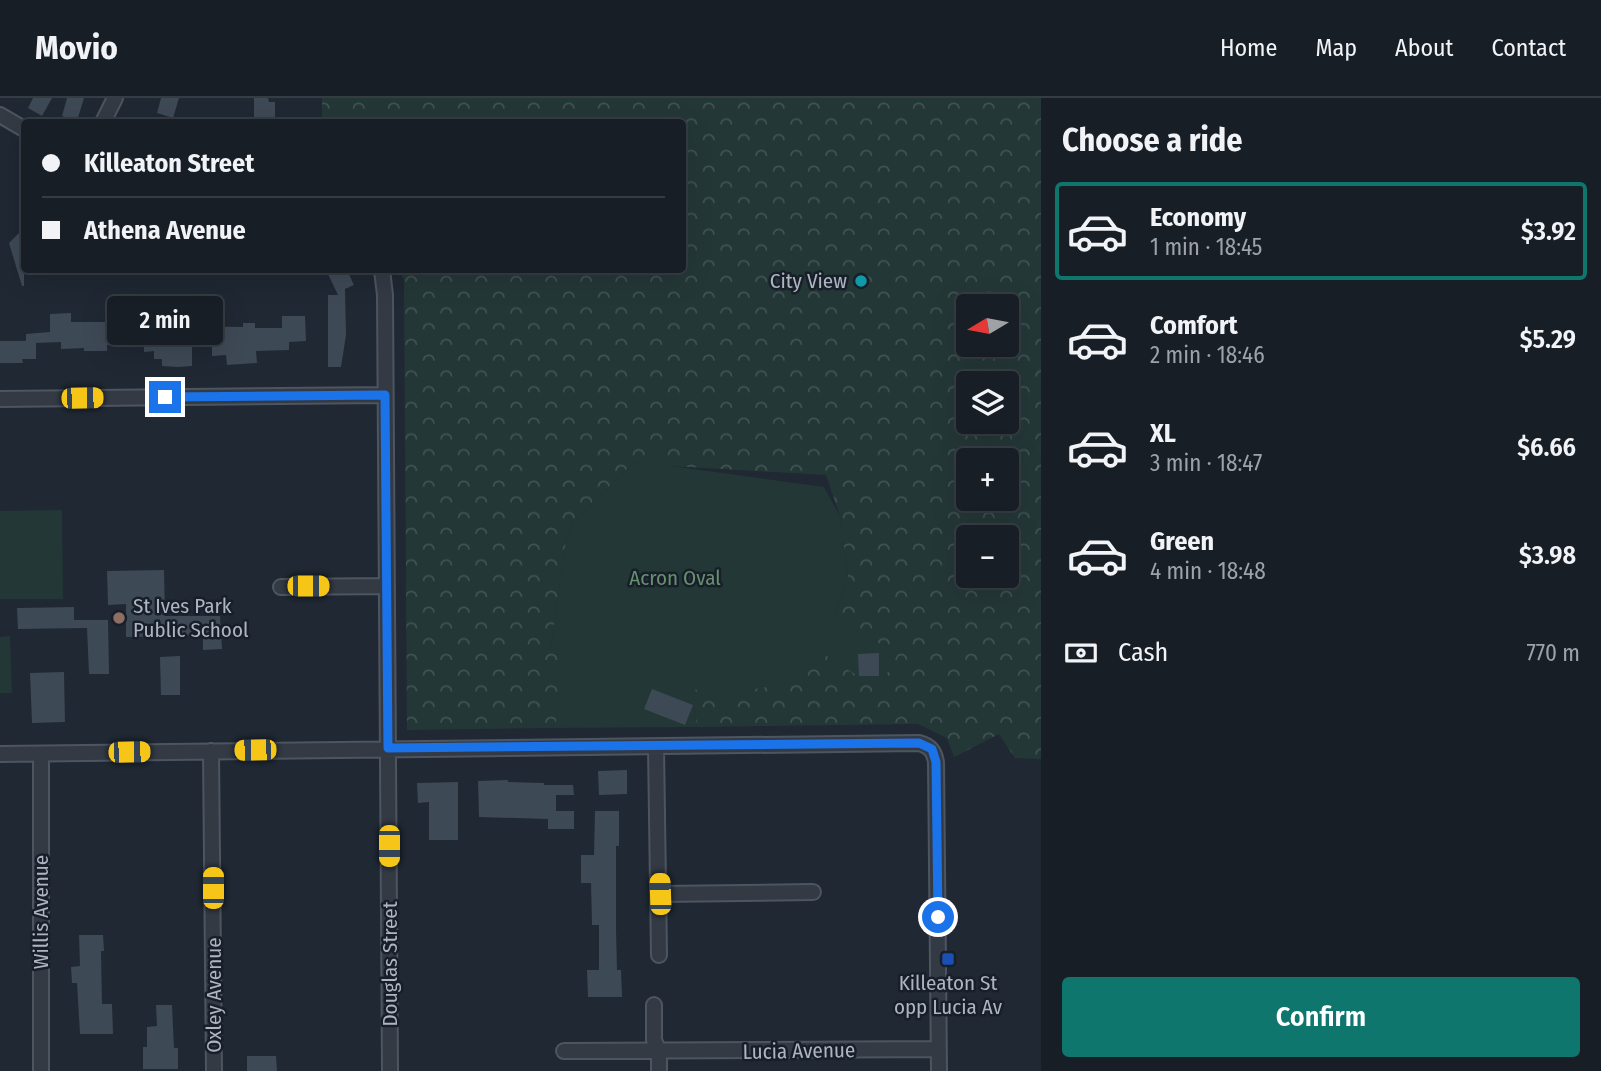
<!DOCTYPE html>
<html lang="en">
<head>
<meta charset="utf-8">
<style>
  body { margin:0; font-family:"Fira Sans Condensed",sans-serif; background:#20272e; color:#f1f3f6; height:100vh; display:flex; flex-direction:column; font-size:26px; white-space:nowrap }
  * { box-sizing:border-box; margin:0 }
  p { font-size:23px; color:#9ea2a7 }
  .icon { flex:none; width:38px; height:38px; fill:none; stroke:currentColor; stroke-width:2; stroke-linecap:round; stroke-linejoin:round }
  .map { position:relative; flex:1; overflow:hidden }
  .panel { display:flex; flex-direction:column; background:#171e26; width:560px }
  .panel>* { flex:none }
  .guide { position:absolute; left:21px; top:21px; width:665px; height:154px; border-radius:7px; box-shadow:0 7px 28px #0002,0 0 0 2px #363c43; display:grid; align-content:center; height:154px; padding:0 21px; background:#171e26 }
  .needle { width:46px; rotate:260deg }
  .fabs { position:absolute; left:956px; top:196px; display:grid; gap:14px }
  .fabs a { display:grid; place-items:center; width:63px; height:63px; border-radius:7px; background:#171e26; box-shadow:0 7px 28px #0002,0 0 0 2px #363c43; font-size:35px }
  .end { position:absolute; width:32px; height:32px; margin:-16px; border:9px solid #1a73e8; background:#fff; box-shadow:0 0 0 4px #fff }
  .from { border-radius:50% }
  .bubble { position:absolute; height:49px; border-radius:7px; background:#171e26; box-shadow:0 7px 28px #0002,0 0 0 2px #363c43; font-size:23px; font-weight:600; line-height:49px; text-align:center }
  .car { position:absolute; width:21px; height:42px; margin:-21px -10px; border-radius:9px; box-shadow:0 0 5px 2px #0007; background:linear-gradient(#f5c518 24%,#345 0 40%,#f5c518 0 76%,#345 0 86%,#f5c518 0) }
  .guide b { display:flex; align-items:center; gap:24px; height:66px; font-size:26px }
  .guide b+b { border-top:2px solid #363c43 }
  .guide i { width:18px; height:18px; background:#f1f3f6 }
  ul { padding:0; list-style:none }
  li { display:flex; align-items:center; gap:21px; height:98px; margin:0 14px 10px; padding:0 7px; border:4px solid transparent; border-radius:7px }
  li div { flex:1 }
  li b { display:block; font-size:26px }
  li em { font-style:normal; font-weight:600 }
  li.active { border-color:#0f766e }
  li>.icon { width:63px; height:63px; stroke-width:1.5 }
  h2 { padding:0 21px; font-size:32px; line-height:84px }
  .pay { display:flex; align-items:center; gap:18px; height:77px; padding:0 21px; font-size:26px }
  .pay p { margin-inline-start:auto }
  .action { display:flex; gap:14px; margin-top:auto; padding:14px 21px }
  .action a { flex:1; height:80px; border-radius:7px; background:#0f766e; color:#fff; font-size:28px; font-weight:600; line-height:80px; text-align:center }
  header { display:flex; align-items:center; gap:42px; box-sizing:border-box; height:98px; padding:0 35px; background:#171e26; border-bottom:2px solid #363c43 }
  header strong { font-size:33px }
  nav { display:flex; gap:38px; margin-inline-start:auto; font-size:24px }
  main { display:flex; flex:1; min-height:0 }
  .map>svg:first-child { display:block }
  .green { fill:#243737 }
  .forest { fill:url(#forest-crowns); fill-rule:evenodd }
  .building { fill:#3e4956 }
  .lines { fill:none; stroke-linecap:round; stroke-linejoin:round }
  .street-casing { stroke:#4d5560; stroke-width:18 }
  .street { stroke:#333a44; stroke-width:14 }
  .route { stroke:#1a73e8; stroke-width:9 }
  .culture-dot { fill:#0f9aa8; stroke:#181f29; stroke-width:2.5 }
  .education-dot { fill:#8d6e63; stroke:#181f29; stroke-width:2.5 }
  .transit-dot { fill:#1a4fb4; stroke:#181f29; stroke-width:2.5 }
  .labels { text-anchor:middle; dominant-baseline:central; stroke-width:5; stroke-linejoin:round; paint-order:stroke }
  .poi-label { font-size:21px; fill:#acb5c2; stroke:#181f29; text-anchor:end }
  .park-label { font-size:21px; fill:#66906f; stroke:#181f29 }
  .street-label { font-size:21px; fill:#acb5c2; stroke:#181f29 }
</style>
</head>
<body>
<header>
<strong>Movio</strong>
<nav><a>Home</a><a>Map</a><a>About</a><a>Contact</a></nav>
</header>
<main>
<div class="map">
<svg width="1041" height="973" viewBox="0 0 1041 973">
  <defs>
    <pattern id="forest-crowns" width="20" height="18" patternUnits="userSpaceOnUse" patternTransform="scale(1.75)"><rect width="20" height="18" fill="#243737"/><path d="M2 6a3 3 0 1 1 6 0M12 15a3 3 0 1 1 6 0" fill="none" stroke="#415252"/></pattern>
  </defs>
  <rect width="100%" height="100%" fill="#1f2833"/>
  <path class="green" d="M635 363 824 389 840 418 848 478 834 520 899 556 878 591 802 567 767 589 719 597 694 609 697 629 549 630 556 625 562 553 551 551 564 452 572 425Z
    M62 412 63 501H0V413Z
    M10 538 12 595H0V539Z"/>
  <path class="forest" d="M322 0H1041V661L1015 660 999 636 954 659 947 640 918 626 697 629 692 591 719 596 767 589 802 567 813 549 878 591 898 556 834 520 848 478 840 418 826 377 670 368 635 363 572 425 564 452 551 551 563 553 556 625 549 630 407 632 404 182 400 172H682V24H322ZM968 208H1006V247H968ZM968 285H1006V324H968ZM968 362H1006V401H968ZM968 439H1006V478H968Z"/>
  <path class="building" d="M33 0H52L42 18 28 10Z
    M67 0H84L77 23 62 18Z
    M161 0H179L173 20 157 15Z
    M254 0H268L269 4H275V24H254Z
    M24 130V188H22L9 145Z
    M326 172H347L354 187 345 191 346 237 341 269H328V197H338Z
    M71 215V224H106V228L138 227V237L178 236V228L243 229V225H255V230H282V218H305L306 243 289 244V252L256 253 257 265 241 266 227 267 226 257 212 258V247H192V268L178 269 162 268V261H154V253L144 254V247H107V253H84V250L61 251V244L36 245V261H22L23 265H0V243H26V236L50 234V216Z
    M164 472 165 518H220L222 551 203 552V538L126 539V506L108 507 107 473Z
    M74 509V522H108L109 576H89L87 530 18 531 17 510Z
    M879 555V578H859L858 556Z
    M180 558V597H161L160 559Z
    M64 574 65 624 32 625 30 575Z
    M652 591 693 607 685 627 644 611Z
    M627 672V696L599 697 598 673Z
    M508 682V684L544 685V687H573L574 697H556V713H574V731H548V721L479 719 478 683Z
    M458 684V742H429V704L418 705 417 685Z
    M595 713H619V748H616V831L617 872H621L622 899H588L587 872H599V827H592L591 785H581V757H594Z
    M79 837H103L104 853H101L102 906H112L113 936H80L77 885H72L71 869 80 868Z
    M156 907H172L174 950H178V971H143V949H147V929L157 928Z
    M247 958H276L277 973H247Z"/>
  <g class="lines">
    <defs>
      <path id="street" d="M0 17 24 31
        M103 24 115 0
        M382 172 385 197 390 973
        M0 301 385 297
        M281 489 387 488
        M656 649 659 857
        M211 653 214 973
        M0 656 919 645C930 648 934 653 936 664L939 973
        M660 796 813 794
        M654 907V942L659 954V973
        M564 953 939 951
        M41 973V656"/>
    </defs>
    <use href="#street" class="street-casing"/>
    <use href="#street" class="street"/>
  </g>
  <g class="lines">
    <path class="route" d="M165 299 385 297 388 650 919 645 932 651 936 664 938 819"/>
  </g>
  <circle class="culture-dot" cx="861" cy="183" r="7"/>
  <circle class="education-dot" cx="119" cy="520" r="7"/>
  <rect class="transit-dot" x="941" y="854" width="14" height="14" rx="3.5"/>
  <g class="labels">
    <g class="poi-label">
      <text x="847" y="183">City View</text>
      <text x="133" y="508" text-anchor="start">St Ives Park<tspan x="133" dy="24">Public School</tspan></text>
      <text x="948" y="885" text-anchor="middle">Killeaton St<tspan x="948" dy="24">opp Lucia Av</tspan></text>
    </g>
    <g class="park-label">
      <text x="675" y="480">Acron Oval</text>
    </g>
    <g class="street-label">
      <text transform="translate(41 814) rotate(-90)">Willis Avenue</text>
      <text transform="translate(390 866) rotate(-90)">Douglas Street</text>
      <text transform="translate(214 897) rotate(-90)">Oxley Avenue</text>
      <text transform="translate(799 953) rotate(-1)">Lucia Avenue</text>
    </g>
  </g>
</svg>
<div class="fabs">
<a><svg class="needle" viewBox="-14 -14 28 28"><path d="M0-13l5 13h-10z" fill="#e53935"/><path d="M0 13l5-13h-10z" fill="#9ea2a7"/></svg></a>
<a><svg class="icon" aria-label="layers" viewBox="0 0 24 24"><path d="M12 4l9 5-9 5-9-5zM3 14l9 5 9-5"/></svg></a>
<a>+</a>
<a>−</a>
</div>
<i class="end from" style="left:938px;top:819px"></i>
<i class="end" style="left:165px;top:299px"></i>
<div class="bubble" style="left:107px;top:198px;width:116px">2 min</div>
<i class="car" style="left:82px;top:300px;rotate:89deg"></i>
<i class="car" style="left:308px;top:488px;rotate:90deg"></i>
<i class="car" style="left:255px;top:652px;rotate:269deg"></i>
<i class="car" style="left:129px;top:654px;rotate:89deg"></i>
<i class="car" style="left:389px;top:748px;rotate:180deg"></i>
<i class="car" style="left:213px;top:790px;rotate:0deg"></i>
<i class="car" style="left:660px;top:796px;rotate:358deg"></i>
<div class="guide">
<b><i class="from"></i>Killeaton Street</b>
<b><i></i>Athena Avenue</b>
</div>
</div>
<section class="panel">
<h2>Choose a ride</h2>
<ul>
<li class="active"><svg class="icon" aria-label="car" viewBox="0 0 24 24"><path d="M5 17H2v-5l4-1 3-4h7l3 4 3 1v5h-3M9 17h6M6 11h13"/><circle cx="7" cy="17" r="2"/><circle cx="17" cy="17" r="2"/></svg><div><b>Economy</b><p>1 min · 18:45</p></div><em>$3.92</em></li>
<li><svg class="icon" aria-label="car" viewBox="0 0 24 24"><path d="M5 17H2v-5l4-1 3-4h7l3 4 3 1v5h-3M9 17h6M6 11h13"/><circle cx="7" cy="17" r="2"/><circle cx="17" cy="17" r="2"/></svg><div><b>Comfort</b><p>2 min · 18:46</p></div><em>$5.29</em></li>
<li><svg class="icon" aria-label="car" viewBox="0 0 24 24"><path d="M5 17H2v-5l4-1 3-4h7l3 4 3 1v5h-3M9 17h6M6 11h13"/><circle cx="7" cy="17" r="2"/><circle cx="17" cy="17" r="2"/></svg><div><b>XL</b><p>3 min · 18:47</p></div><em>$6.66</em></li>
<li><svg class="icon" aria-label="car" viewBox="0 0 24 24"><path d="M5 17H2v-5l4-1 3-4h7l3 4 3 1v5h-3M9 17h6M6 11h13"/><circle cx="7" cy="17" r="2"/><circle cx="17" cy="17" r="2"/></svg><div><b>Green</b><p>4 min · 18:48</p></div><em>$3.98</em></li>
</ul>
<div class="pay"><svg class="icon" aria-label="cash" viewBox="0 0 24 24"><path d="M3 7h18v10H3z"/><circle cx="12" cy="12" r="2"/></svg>Cash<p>770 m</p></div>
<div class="action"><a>Confirm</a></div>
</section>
</main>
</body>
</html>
